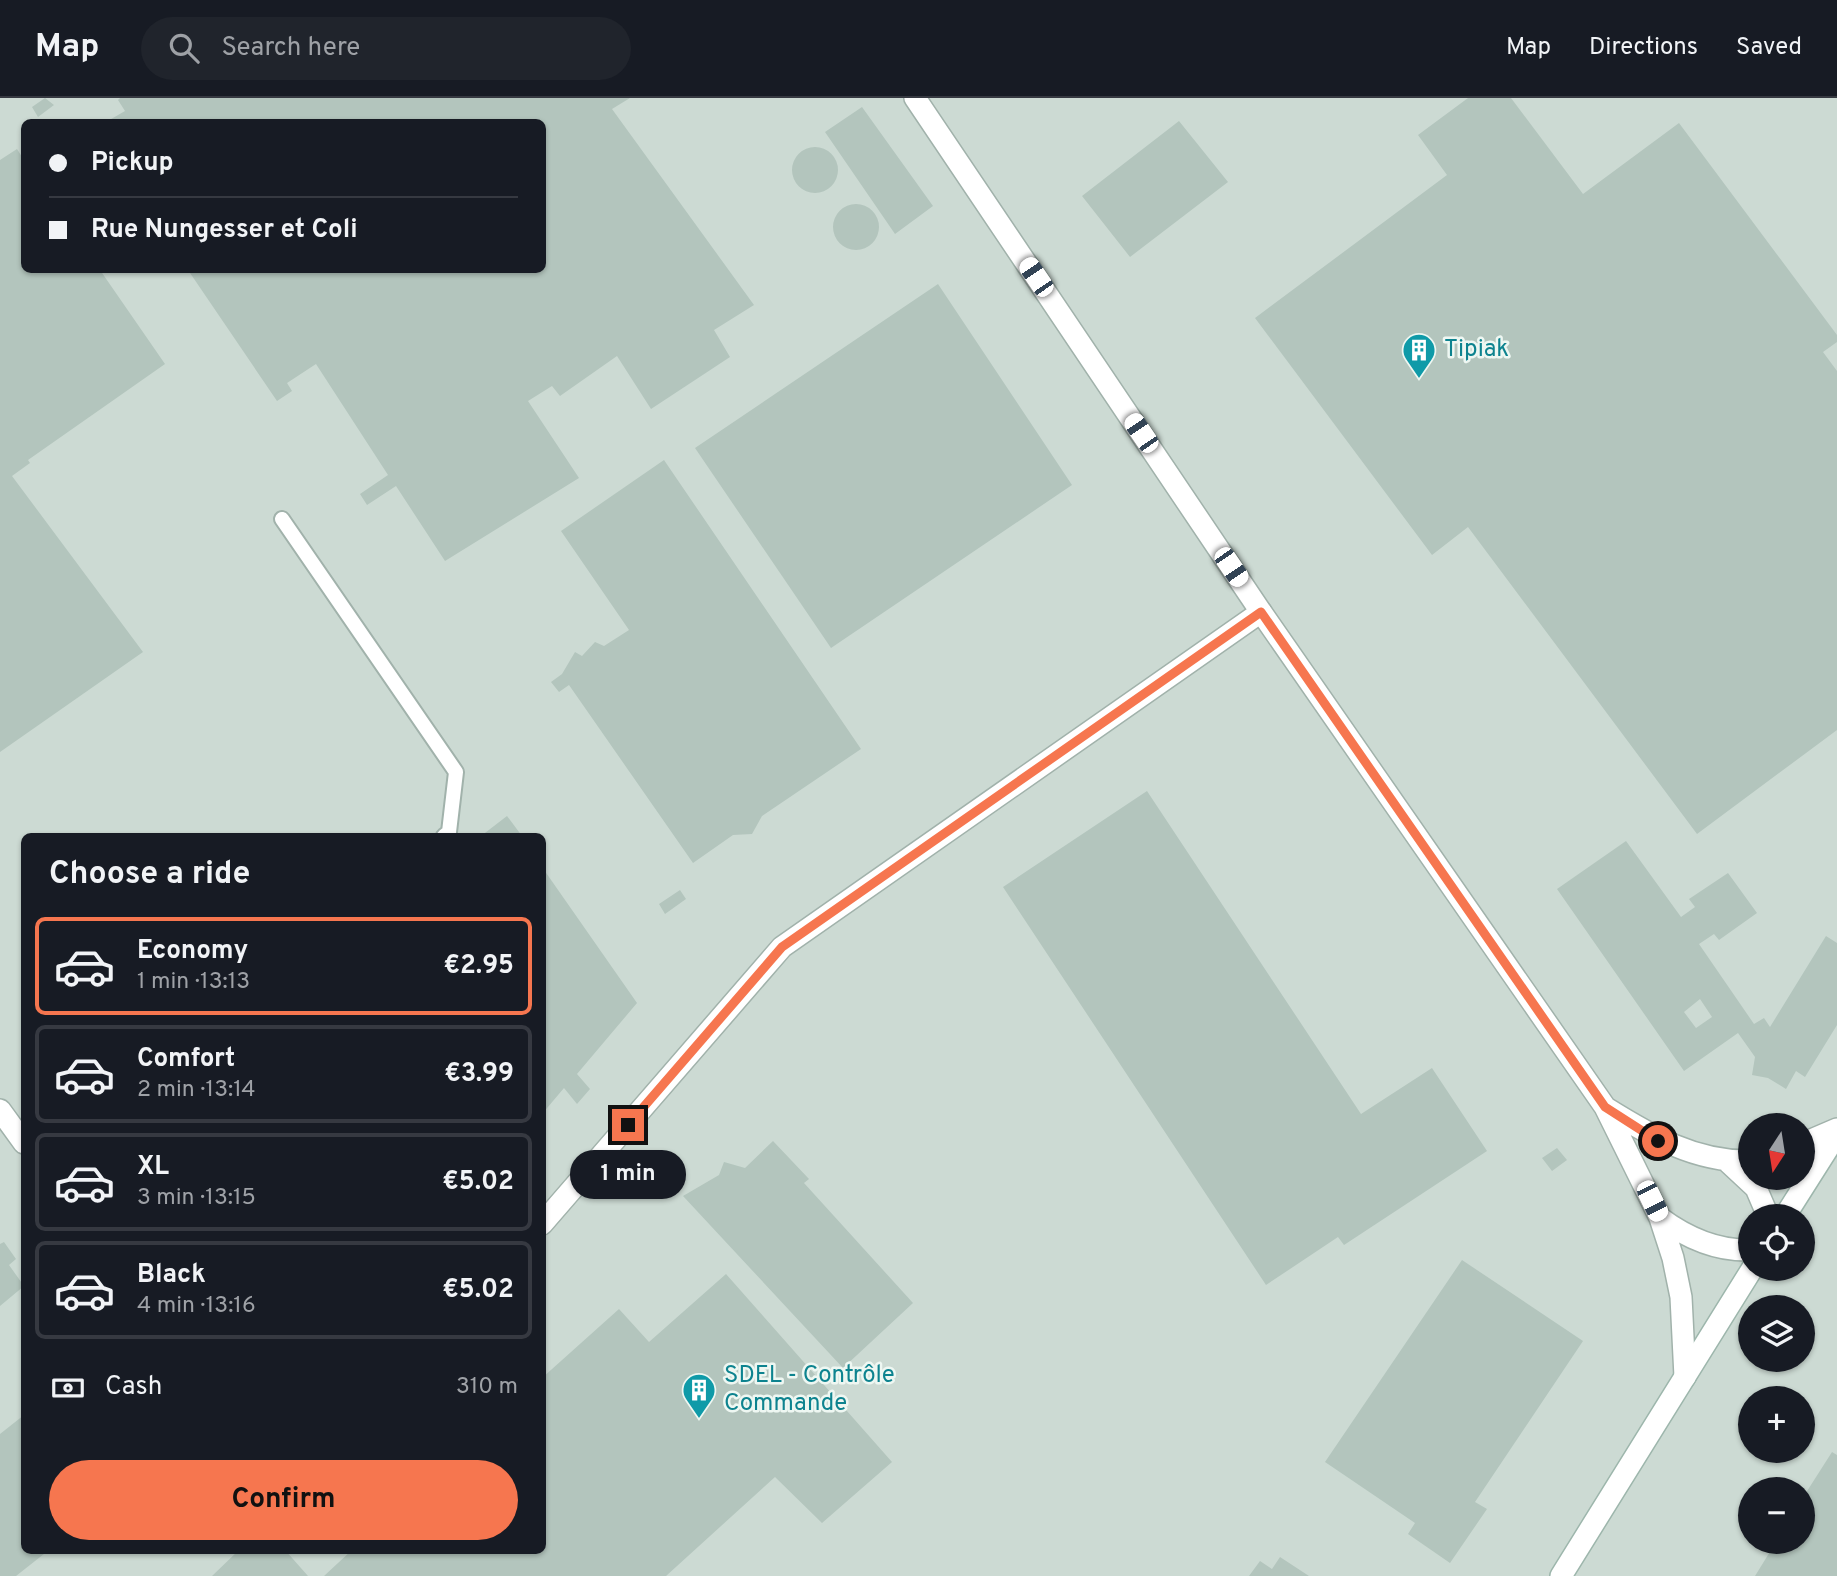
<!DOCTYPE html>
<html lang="en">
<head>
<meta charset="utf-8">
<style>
  body { margin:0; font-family:Overpass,sans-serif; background:#20242c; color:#f1f3f6; height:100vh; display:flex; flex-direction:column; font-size:26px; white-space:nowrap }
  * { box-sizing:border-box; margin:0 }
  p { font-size:23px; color:#9ea1a6 }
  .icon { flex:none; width:38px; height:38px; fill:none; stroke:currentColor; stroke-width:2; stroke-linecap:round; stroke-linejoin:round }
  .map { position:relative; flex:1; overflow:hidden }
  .drawer { position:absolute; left:21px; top:735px; width:525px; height:721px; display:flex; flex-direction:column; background:#171b24; border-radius:10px; box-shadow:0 2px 5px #0004 }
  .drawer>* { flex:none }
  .hud { position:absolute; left:21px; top:21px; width:525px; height:154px; border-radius:10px; box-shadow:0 2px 5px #0004; display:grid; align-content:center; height:154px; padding:0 28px; background:#171b24 }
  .needle { width:46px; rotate:192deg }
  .buttons { position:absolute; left:1738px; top:1015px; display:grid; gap:14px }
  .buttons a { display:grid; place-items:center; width:77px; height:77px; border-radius:50%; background:#171b24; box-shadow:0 2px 5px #0004; font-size:35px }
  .end { position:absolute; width:32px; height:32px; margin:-16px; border:9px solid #f6764f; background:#111; box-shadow:0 0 0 4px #111 }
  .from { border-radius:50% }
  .bubble { position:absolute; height:49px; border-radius:24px; background:#171b24; box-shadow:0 2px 5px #0004; font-size:23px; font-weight:700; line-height:49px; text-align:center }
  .car { position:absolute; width:21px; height:42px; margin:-21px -10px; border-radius:9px; box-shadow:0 0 5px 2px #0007; background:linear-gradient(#fff 24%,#345 0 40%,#fff 0 76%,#345 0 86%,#fff 0) }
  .hud b { display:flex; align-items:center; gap:24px; height:66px; font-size:26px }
  .hud b+b { border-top:2px solid #363941 }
  .hud i { width:18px; height:18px; background:#f1f3f6 }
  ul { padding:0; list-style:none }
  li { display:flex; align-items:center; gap:21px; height:98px; margin:0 14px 10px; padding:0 14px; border:4px solid #363941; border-radius:10px }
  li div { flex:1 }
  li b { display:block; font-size:26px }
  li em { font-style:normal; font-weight:700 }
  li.active { border-color:#f6764f }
  li>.icon { width:63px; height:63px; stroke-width:1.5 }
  h2 { padding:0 28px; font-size:32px; line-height:84px }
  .pay { display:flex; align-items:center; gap:18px; height:77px; padding:0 28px; font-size:26px }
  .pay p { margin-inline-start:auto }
  .primary-button { display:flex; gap:14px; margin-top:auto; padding:14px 28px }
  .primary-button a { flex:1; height:80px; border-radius:42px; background:#f6764f; color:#111; font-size:28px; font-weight:700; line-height:80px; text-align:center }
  header { display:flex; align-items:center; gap:42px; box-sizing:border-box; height:98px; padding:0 35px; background:#171b24; border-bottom:2px solid #363941 }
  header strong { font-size:33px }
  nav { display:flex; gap:38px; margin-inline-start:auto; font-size:24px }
  .search { width:490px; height:63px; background:#20242c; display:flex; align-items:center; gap:18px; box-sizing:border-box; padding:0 24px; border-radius:38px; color:#9ea1a6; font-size:26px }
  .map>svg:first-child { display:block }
  .built { fill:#ccdad3; fill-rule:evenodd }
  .building { fill:#b3c5bd; fill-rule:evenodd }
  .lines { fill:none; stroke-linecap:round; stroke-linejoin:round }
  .service-casing { stroke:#a1b2ab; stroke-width:18 }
  .minor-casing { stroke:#a1b2ab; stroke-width:24 }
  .tertiary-casing { stroke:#a1b2ab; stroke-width:24 }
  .secondary-casing { stroke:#9db6ac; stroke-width:24 }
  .service { stroke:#fff; stroke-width:14 }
  .minor { stroke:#fff; stroke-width:21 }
  .tertiary { stroke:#fff; stroke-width:21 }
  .secondary { stroke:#fff; stroke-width:21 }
  .route { stroke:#f6764f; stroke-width:9 }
  .labels { text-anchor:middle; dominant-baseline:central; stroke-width:5; stroke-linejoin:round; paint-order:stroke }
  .culture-label { font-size:24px; fill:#0d838f; stroke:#eef7f2; text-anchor:start }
</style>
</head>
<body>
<header>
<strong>Map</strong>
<div class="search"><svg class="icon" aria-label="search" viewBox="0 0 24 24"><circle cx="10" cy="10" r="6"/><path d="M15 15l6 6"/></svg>Search here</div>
<nav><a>Map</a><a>Directions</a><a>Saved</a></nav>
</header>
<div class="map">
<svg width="1837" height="1478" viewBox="0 0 1837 1478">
  <rect width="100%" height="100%" fill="#deeae4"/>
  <path class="built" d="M0 0H1837V1478H0ZM24 24H542V172H24ZM24 738H542V1452H24ZM1750 1027H1802V1080H1750ZM1750 1118H1802V1171H1750ZM1750 1209H1802V1262H1750ZM1750 1300H1802V1353H1750ZM1750 1391H1802V1444H1750Z"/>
  <path class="building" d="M45 0 54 7 38 19 32 9Z
    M120 0H630L612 11 754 207 714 232 730 259 651 311 617 258 560 298 552 288 528 303 579 380 445 463 396 388 367 407 360 396 388 377 316 266 287 285 292 293 277 303 188 172H542V24H106L125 13 118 2Z
    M1468 0H1511L1583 96 1679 25 1837 237V244L1823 254 1837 273V632L1697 736 1468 429 1432 457 1255 220 1447 77 1418 37Z
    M862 9 933 108 895 136 825 34Z
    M1179 23 1228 84 1130 159 1082 98Z
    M792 72a23 23 0 1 1 46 0a23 23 0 1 1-46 0Z
    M17 51 24 62V172H100L165 266 28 362 30 365 12 378 143 554 0 654V62Z
    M833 129a23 23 0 1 1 46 0a23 23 0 1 1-46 0Z
    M938 186 1072 387 831 550 695 350Z
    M664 362 861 651 762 718 752 736 733 737 693 765 569 587 559 594 551 584 562 576 575 554 582 558 595 544 604 548 629 532 561 433Z
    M1147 693 1361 1016 1432 970 1487 1053 1344 1147 1338 1139 1266 1187 1003 789Z
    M507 718 522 738H481Z
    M1626 743 1681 819 1695 809 1689 801 1728 775 1757 815 1719 842 1714 836 1699 846 1754 926 1764 920 1770 929 1826 838 1837 845V927L1805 979 1796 973 1786 991 1768 980 1752 977 1755 959 1738 935 1684 973 1557 791ZM1700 901 1712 919 1696 930 1684 914Z
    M542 769 637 905 577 976 590 991 577 1006 564 990 542 1016Z
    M680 792 686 801 665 816 659 806Z
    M773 1043 809 1081 804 1085 913 1205 843 1270 683 1098 719 1077 724 1064 745 1070Z
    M1557 1050 1567 1062 1552 1073 1542 1060Z
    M4 1144 16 1161 9 1167 24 1188 0 1208V1146Z
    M1462 1162 1583 1243 1475 1404 1487 1411 1450 1465 1408 1436 1415 1425 1325 1364Z
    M726 1176 892 1364 822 1425 775 1379 666 1478H324L352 1452H542V1280L619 1211 649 1244Z
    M24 1317V1452H49L16 1478H0V1336Z
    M1832 1354 1837 1357V1478H1755L1776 1444H1802V1401Z
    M239 1452H285L308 1478H212Z
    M1280 1459 1309 1478H1249L1260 1463 1272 1471Z"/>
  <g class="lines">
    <defs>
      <path id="service" d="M282 421 456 674 449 734 444 738"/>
      <path id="minor" d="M0 1012 24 1045
        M542 1126 782 849 1261 514"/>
      <path id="tertiary" d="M915 0 1261 514 1605 1009 1660 1120 1673 1160 1681 1199 1685 1279
        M1606 1010C1651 1038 1695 1064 1750 1063
        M1802 1046 1837 1031
        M1727 1063 1756 1090 1768 1118
        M1660 1120C1687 1140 1716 1153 1750 1152"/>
      <path id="secondary" d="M1785 1118 1837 1036
        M1561 1478 1752 1171"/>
    </defs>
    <use href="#service" class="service-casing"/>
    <use href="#minor" class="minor-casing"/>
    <use href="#tertiary" class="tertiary-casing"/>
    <use href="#secondary" class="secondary-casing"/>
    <use href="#service" class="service"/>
    <use href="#minor" class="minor"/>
    <use href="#tertiary" class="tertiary"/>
    <use href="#secondary" class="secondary"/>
  </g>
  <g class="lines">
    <path class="route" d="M628 1027 782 849 1261 514 1605 1009 1658 1043"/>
  </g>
  <defs>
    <symbol id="building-pin" viewBox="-11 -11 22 30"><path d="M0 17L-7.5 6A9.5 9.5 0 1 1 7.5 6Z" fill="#0f9aa8" stroke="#eef7f2"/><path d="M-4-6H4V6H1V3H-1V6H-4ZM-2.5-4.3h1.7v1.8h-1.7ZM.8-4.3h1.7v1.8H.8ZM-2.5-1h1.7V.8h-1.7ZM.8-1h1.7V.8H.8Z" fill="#fff"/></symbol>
  </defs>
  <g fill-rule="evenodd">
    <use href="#building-pin" x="1400" y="233" width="38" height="52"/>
    <use href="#building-pin" x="680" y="1273" width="38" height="52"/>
  </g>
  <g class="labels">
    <g class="culture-label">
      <text x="1444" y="252">Tipiak</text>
      <text x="724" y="1278">SDEL - Contrôle<tspan x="724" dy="28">Commande</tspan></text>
    </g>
  </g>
</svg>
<div class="buttons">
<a><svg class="needle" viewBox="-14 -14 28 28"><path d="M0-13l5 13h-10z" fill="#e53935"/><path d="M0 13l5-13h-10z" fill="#9ea1a6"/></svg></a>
<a><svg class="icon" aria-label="locate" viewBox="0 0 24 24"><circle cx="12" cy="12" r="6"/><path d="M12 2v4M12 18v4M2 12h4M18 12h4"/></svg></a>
<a><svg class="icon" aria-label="layers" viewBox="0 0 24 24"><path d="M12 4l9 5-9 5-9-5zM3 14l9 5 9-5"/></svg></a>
<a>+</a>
<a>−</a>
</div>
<i class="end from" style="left:1658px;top:1043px"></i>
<i class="end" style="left:628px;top:1027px"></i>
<div class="bubble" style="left:570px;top:1052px;width:116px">1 min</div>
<i class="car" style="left:1036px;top:179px;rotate:326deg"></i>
<i class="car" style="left:1141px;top:335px;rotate:326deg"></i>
<i class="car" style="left:1231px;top:469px;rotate:146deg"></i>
<i class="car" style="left:1652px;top:1103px;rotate:154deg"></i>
<div class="hud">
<b><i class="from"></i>Pickup</b>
<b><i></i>Rue Nungesser et Coli</b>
</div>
<section class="drawer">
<h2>Choose a ride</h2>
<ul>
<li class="active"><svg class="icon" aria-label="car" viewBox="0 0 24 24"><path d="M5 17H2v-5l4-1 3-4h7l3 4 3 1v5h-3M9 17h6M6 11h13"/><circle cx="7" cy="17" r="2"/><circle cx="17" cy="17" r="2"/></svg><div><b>Economy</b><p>1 min · 13:13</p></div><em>€2.95</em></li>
<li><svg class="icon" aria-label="car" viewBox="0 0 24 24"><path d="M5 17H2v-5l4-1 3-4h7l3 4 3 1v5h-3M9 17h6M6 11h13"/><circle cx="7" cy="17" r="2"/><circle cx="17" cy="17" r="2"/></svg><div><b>Comfort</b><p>2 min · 13:14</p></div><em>€3.99</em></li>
<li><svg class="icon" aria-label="car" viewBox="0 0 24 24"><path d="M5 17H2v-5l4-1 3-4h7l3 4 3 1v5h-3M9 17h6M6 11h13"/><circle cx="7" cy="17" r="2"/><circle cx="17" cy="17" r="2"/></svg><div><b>XL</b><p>3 min · 13:15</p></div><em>€5.02</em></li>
<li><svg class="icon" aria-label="car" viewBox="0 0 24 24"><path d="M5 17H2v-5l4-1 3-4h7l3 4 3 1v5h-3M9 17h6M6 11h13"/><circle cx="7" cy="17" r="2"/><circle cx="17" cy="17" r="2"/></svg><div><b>Black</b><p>4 min · 13:16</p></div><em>€5.02</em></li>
</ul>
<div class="pay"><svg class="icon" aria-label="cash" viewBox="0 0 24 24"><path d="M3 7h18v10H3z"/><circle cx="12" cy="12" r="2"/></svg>Cash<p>310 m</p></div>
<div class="primary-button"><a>Confirm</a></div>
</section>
</div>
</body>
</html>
